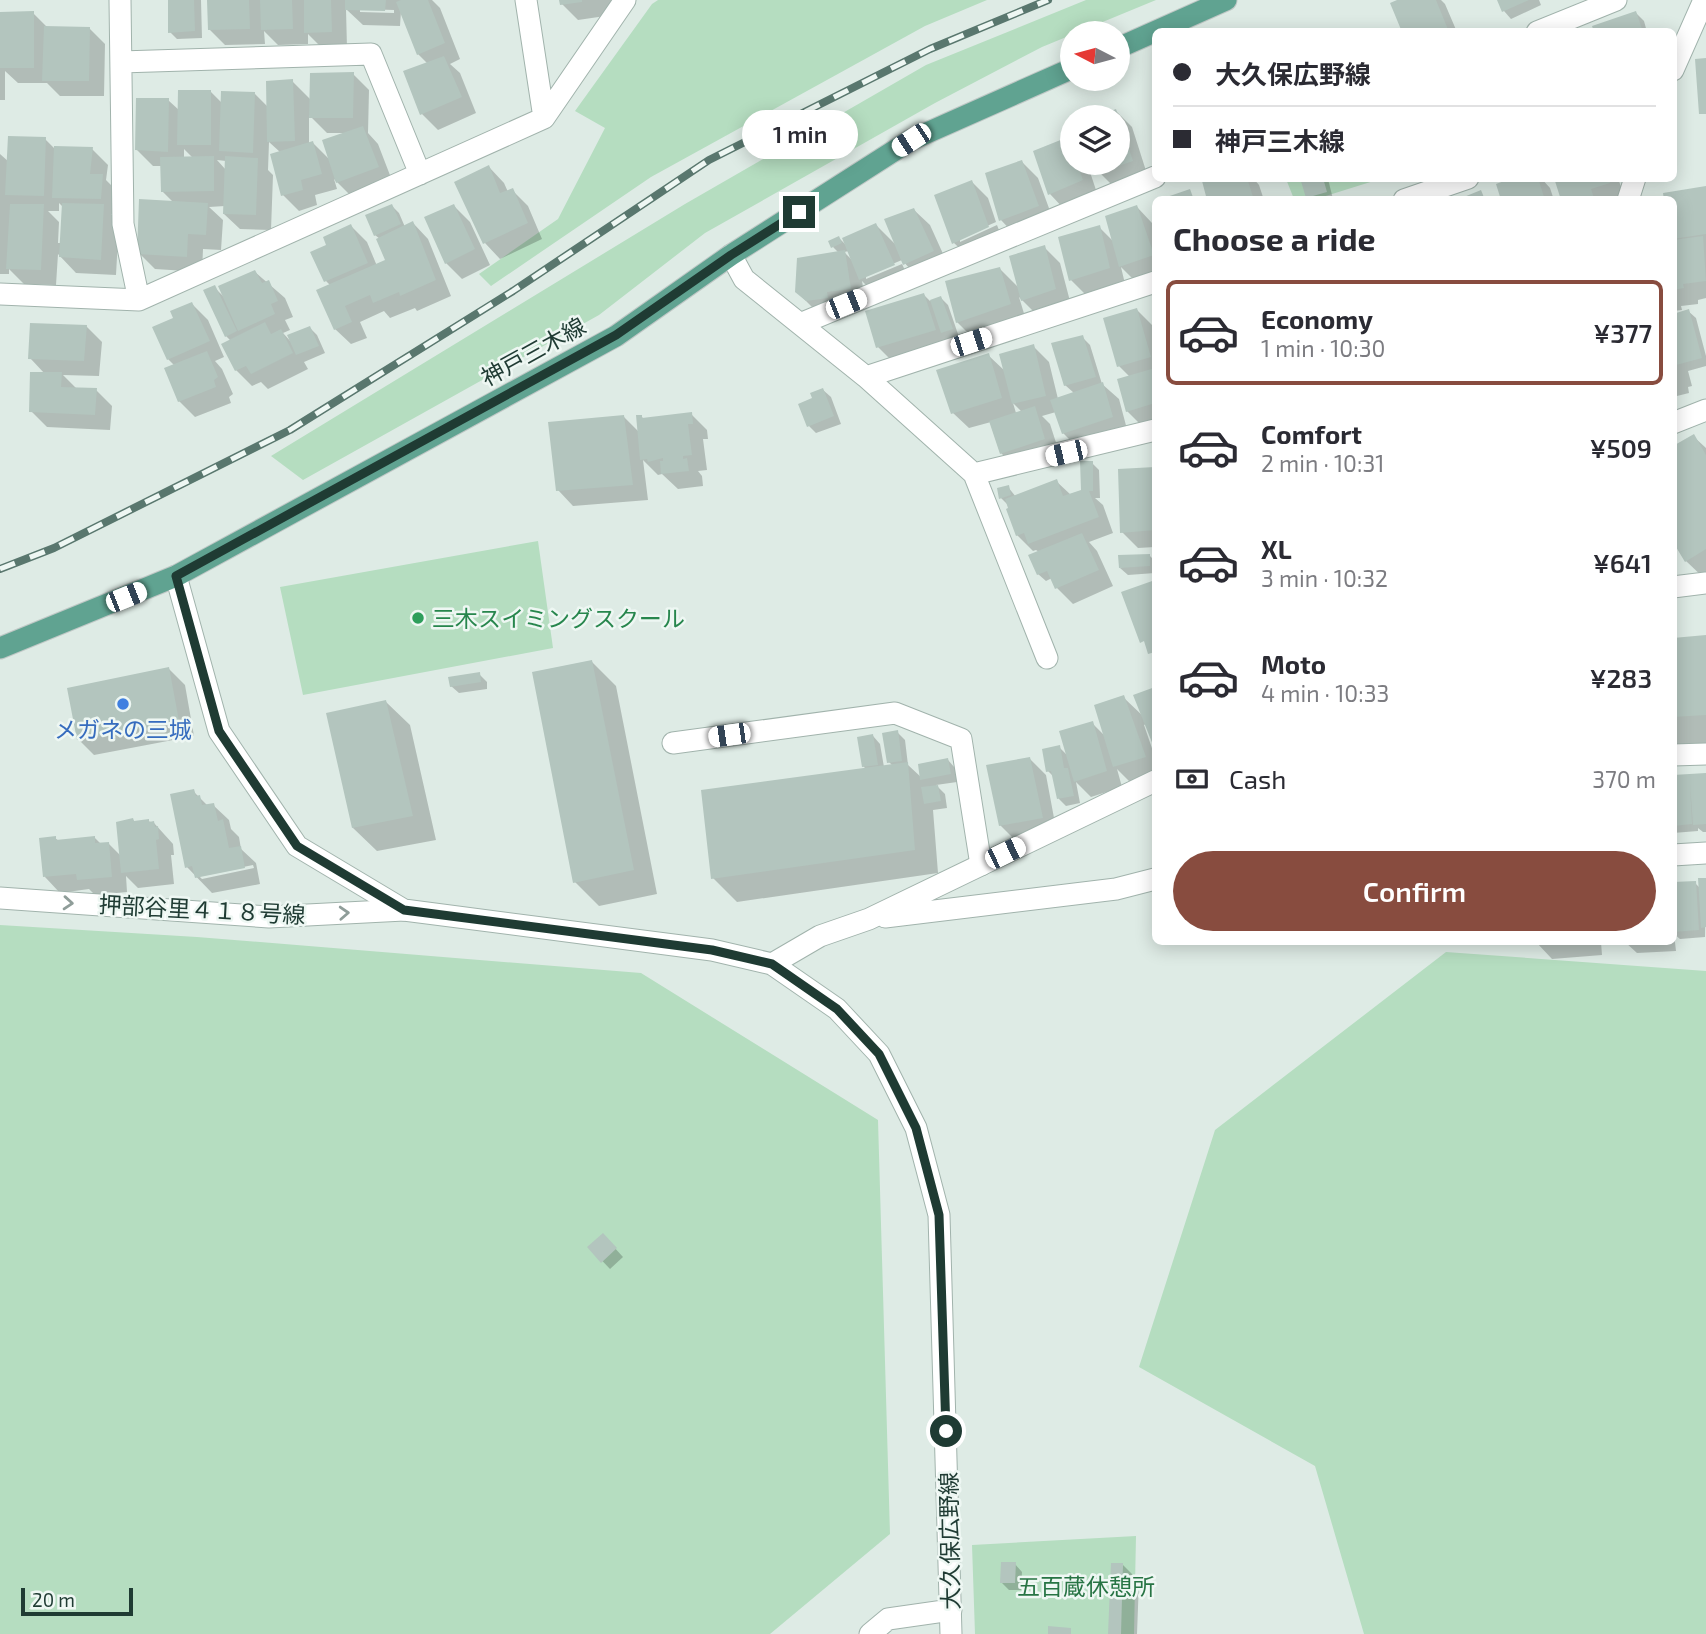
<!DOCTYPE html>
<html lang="en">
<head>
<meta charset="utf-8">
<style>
  body { margin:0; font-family:"Exo 2","Noto Sans JP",sans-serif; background:#f7f7f7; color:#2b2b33; height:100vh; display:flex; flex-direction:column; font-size:26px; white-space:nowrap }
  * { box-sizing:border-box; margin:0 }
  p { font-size:23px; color:#7c7c81 }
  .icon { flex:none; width:38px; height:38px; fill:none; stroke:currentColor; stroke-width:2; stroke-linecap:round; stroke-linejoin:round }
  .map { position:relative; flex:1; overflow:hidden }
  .side { position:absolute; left:1152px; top:196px; width:525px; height:749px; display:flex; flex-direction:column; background:#fff; border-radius:10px; box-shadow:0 4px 18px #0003 }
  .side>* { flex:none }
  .hud { position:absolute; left:1152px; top:28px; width:525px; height:154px; border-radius:10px; box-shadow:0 4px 18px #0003; display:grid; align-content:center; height:154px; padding:0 21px; background:#fff }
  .needle { width:46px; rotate:276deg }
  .controls { position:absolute; left:1060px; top:21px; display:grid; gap:14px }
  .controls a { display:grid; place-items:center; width:70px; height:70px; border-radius:50%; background:#fff; box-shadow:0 4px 18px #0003; font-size:35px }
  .scale { position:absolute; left:21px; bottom:18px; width:112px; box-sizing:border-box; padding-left:7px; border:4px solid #1f3b33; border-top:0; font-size:19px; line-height:24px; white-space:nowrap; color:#1f3b33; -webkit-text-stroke:5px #eef7f3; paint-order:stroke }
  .end { position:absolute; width:32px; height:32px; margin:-16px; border:9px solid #1f3b33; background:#fff; box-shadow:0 0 0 4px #fff }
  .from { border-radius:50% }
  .bubble { position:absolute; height:49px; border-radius:24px; background:#fff; box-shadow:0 4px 18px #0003; font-size:23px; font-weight:600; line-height:49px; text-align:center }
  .car { position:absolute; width:21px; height:42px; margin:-21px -10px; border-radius:9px; box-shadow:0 0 5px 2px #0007; background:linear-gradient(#fff 24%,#345 0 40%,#fff 0 76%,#345 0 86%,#fff 0) }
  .hud b { display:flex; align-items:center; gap:24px; height:66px; font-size:26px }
  .hud b+b { border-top:2px solid #e1e1e2 }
  .hud i { width:18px; height:18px; background:#2b2b33 }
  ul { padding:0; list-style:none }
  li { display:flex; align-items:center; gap:21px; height:105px; margin:0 14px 10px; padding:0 7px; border:4px solid transparent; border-radius:10px }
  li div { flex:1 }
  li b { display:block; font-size:26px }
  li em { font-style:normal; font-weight:600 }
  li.on { border-color:#884c3f }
  li>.icon { width:63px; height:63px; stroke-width:1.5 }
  h2 { padding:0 21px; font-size:32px; line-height:84px }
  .pay { display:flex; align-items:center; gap:18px; height:77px; padding:0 21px; font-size:26px }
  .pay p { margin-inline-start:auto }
  .primary-button { display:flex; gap:14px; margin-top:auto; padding:14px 21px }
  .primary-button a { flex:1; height:80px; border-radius:42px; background:#884c3f; color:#fff; font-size:28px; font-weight:600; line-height:80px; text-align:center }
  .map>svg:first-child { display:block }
  .green { fill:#b5ddc0 }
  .shadow { fill:#0003; fill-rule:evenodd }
  .building { fill:#b3c5be }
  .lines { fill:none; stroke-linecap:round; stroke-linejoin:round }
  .service-casing { stroke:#a1b3ac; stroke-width:23 }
  .minor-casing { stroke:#a1b3ac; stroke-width:23 }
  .tertiary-casing { stroke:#a1b3ac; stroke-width:23 }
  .primary-casing { stroke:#c0c8c6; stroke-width:23 }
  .service { stroke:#fff; stroke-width:21 }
  .minor { stroke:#fff; stroke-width:21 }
  .tertiary { stroke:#fff; stroke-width:21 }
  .primary { stroke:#60a391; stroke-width:21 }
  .rail-casing { stroke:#59776e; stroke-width:8 }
  .rail { stroke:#eef7f3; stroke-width:5; stroke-dasharray:16; stroke-linecap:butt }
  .oneway { stroke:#8f9d99 }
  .route { stroke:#1f3b33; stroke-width:9 }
  .leisure-dot { fill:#2e9e5b; stroke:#eef7f3; stroke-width:2.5 }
  .shop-dot { fill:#3f7fe0; stroke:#eef7f3; stroke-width:2.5 }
  .labels { text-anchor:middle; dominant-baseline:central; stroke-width:5; stroke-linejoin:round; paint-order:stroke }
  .street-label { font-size:23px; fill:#1f3b33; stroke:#eef7f3 }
  .leisure-label { font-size:23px; fill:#27864d; stroke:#eef7f3; text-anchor:start }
  .shop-label { font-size:23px; fill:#366cbe; stroke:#eef7f3 }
  .park-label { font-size:23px; fill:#277444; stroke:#eef7f3 }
</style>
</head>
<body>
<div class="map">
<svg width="1706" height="1634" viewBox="0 0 1706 1634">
  <rect width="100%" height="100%" fill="#deebe5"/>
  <path class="green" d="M658 0H987L925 26 651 177 491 286 479 274 558 219 605 128 575 111 652 4Z
    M1086 0H1156L1042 47 935 103 705 233 599 315 303 480 271 456 685 204 926 65Z
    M1286 179H1380L1313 200 1294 199Z
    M538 541 553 648 303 695 280 587Z
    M0 925 197 937 641 973 878 1120 890 1534 770 1634H0Z
    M1446 952 1706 971V1634H1364L1315 1466 1139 1367 1215 1130Z
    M1136 1536 1134 1634H975L972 1545Z"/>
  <path class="shadow" d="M169 0H201L202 38 177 39 170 32Z
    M209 0H432L440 8 460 59 450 64 460 73 476 113 438 130 422 114 405 72 428 64 418 54 401 11 400 26 363 25 346 9 347 48H322L308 34V44L278 45 264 31 265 44 225 45 209 29ZM360 9 394 10V13L360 12Z
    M561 0H617L619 14 578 20 562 4Z
    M1401 0H1441L1445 4 1457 32H1404Z
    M1499 0H1539L1541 5 1511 19 1504 11Z
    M33 13 48 28H89L105 44 104 96H60L47 83H18L5 71V100H0V25Z
    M1636 13 1644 21 1647 32H1596Z
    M353 74 369 90 368 133 378 144 393 183 353 198 334 179 337 189 315 195 317 205 299 211 283 195 280 152 269 142 268 170 273 175 271 230 240 229 224 214 225 206 209 207 223 220 221 250 203 249 202 272 155 269 139 253 174 203 162 191V166H153L137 150 168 100 180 111 211 92 222 103 255 94 268 107 292 81 311 100ZM309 115 327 133H345L330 160 313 143 309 144ZM184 149 193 158H184ZM217 160 226 161V170Z
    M1116 111 1132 127 1148 177 1115 188 1099 172 1097 163H1118V117H1100Z
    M45 139 56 150 92 149 108 165 106 180 118 192 116 214H111L119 221 116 275 76 273 58 254 56 285 24 284 9 269V274H0V154L9 162ZM59 203 63 207 61 243H58L59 222 48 211H59Z
    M1068 139 1073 144V163H1087L1098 196 1065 210 1050 194Z
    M1022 162 1038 178 1054 222 1016 236 1001 220Z
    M489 167 504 183 508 192 512 190 528 206 542 239 500 259 485 243Z
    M1215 178H1253L1259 185 1264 200H1209Z
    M1302 178 1328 179 1333 199 1310 200Z
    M1517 178H1541L1550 188 1554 200H1503Z
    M1556 178H1618L1625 199 1563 200Z
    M972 182 988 198 996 222 960 238V242L997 225 1004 243 970 258 954 243Z
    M1706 188V298L1698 300V304L1681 306 1682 310 1673 311V242H1675L1673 239V200Z
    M392 206 399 213 405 227 413 223 428 239 451 296 417 311 415 308 390 318 384 311 360 322 367 338 351 344 335 329 331 286 326 281 328 246 351 226 367 242 377 266 387 261 380 239 375 235Z
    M454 206 470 222 490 265 462 279 446 263Z
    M1137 207 1152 223 1155 230V276L1136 282 1121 267 1125 284 1086 295 1071 280 1099 227 1113 241Z
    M914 210 930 225 949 267 920 280 902 260 866 275V279L902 264 910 281 876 295 862 281 866 304 813 308 797 292 839 253 833 247 839 238 848 247 876 225 897 246ZM849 251 854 262 844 252Z
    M1044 247 1060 263 1071 305 1038 316 1019 297 1026 320 973 338 957 322 1000 269 1019 288Z
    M255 272 285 298 293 317 285 320 290 330 283 333 292 343 310 328 317 335 325 353 304 362 308 369 268 389 261 382 252 386 236 370 231 341 226 336 214 287 224 297Z
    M924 295 930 301 941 298 948 305 959 337 894 363 878 347Z
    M192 304 208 320 224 357 215 361 222 369 233 394 229 397 231 403 195 417 179 401 175 366 168 359Z
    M1137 310 1153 326 1155 335V423L1143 427 1127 411 1130 377 1119 366Z
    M1688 311 1696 318 1706 356V366L1688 371 1692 386 1688 387 1689 393 1673 397V316Z
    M86 326 102 342 99 376 63 375 77 389 96 390 112 406 110 430 47 427 31 411 45 374 30 358Z
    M1082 337 1090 345 1102 384 1119 399 1128 433 1079 449 1063 433 1056 412 1042 416 1050 424 1060 455 1017 469 1001 453 991 422 969 428 953 413 988 355 1006 372 1033 346 1049 362 1058 399 1074 393 1065 385ZM1013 403 1022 412 1016 413Z
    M823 390 831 397 841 424 816 433 809 426 815 399Z
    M691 414 707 430 708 439H703L707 470 698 471 702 476 703 486 678 489 662 474 658 475 643 460 648 500 573 506 558 490 624 417 639 432 641 416 644 419Z
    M1694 437 1706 448V580L1686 561 1673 539V448Z
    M1092 463 1099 470 1100 498H1095L1103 505 1113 533 1089 542 1097 551 1113 586 1073 604 1057 588 1052 578 1046 581 1038 574 1039 552 1036 550 1033 551 1017 535 1009 506 1001 498 1008 487 1016 497 1056 481 1071 495 1084 490Z
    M1155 469V547L1138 548 1122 532Z
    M1149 555 1155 561V573L1128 575 1120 568Z
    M1706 637V748L1673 751V640Z
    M592 662 616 686 657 894 599 906 575 882Z
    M169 669 185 685 194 736 94 755 78 739Z
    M479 674 487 682V689L459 693 451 686Z
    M1155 688V745L1146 724 1144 725 1155 757V774L1130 782 1117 769 1122 787 1091 797 1076 782 1080 803 1066 806 1059 799 1054 777 1048 771 1059 747 1068 756 1092 723 1105 736 1123 697 1144 717Z
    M386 702 410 725 436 840 377 851 353 828Z
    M897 732 905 740 908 765 922 778 948 760 955 768 957 782 936 785 945 794 947 808 933 810 938 873 737 902 713 878 867 770 863 766 873 736 880 744 884 767 893 766 889 762Z
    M1030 759 1046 775 1057 834 1016 841 1000 825Z
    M1706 774V832H1703L1698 828V831L1673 833V777Z
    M193 791 208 806 213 805 229 820 231 829 239 837 241 849 256 863 260 884 212 893 187 867ZM253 865 254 868 202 879 199 876Z
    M133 820 135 822 148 821 154 823 173 844 174 855H171L174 884 138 888 126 876 127 892 95 895 89 889 60 893 45 877 55 838 59 841 94 837 101 844 108 843 121 856Z
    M1706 879 1705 937 1680 939 1674 934 1676 951 1637 953 1625 942H1673V884L1695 883 1700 888Z
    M1536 942H1601L1602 955 1552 959Z
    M603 1235 623 1257 610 1269 589 1247Z
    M1015 1564 1022 1572 1021 1590H1009L1002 1583Z
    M1123 1565 1139 1581 1137 1634H1110Z"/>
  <path class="building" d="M168 0H194L195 31 168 33Z
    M207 0H249L250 29 208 30Z
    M260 0H292L293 29 261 30Z
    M304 0H331L332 32 304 33Z
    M345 0H386L385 11 345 10Z
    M401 0H428L445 43 417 55 396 2Z
    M559 0H582V2L560 5Z
    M1397 0H1436L1449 32H1402L1390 3Z
    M1497 0H1529L1502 12Z
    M34 11V68H0V12Z
    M1636 11 1643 32H1594L1592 26Z
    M44 26 90 27 89 81H42Z
    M444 56 462 97 420 115 403 71Z
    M1706 58V114H1699L1695 59Z
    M354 72 353 118H309L310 73Z
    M293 79 295 141 267 142 266 81Z
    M178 90H211V145H177Z
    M221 91 255 92 253 153 219 151Z
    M136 98H169L168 152 135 150Z
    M1116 109 1133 161 1098 173 1095 163H1118V117H1096Z
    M363 126 379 167 336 183 322 140Z
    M8 136 46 137 44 196 5 195Z
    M1068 137 1073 149V163H1077L1083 180 1048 195 1033 151Z
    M313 141 322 174 301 180 303 190 281 196 270 154Z
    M54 146 93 147 90 174H103L101 199 52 198Z
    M214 156V191L161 192 160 157Z
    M225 156 258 158 256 215 223 214Z
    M1022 160 1039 206 999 221 985 173Z
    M489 165 500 193 513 188 528 223 483 244 454 182Z
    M1209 178H1247L1254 200H1207L1202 181Z
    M1300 178H1323L1327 192 1306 198Z
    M1512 178H1538L1545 200H1501L1496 184Z
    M1554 178H1609L1610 183 1591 189 1594 198 1589 200H1561Z
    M972 180 989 227 952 244 934 195Z
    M1706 186V234L1673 239V200H1664L1663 193Z
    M1190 189 1194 200H1161V199Z
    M1481 190 1485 200H1459V199Z
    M139 199 208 203 206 235 188 234 187 257 137 254Z
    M62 203 104 204 101 260 59 257Z
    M10 204H44L41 270 6 269Z
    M392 204 401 224 374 236 365 215Z
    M454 204 475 249 445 264 424 217Z
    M1137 205 1154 255 1119 267 1105 216Z
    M914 208 934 251 903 265 884 219Z
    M413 221 436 280 400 296 399 292 373 303 370 295 345 306 352 322 334 330 316 290 385 260 376 239Z
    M876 223 895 265 859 280 842 238Z
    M351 224 368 263 324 282 310 252 326 245 323 237Z
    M1100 225 1110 268 1069 281 1058 237Z
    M839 236 842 243 831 248 828 241Z
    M1703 236 1706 281 1683 284 1684 288 1673 290V240Z
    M1045 245 1056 289 1021 301 1009 256Z
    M845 250 851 289 827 292 828 298 806 301 795 292 797 258Z
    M1000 267 1011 304 956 323 945 281Z
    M255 270 262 283 269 280 278 301 271 304 275 314 238 331 218 286Z
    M215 285 237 331 225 337 203 290Z
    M924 293 936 330 876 348 865 311Z
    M941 296 953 329 941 333 930 300Z
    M192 302 210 341 167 360 152 327 173 318 170 311Z
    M1137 308 1151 357 1117 367 1103 318Z
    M1689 309 1702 358 1676 365 1677 371H1673V314Z
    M265 322 271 334 281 329 293 353 251 374 246 366 235 371 221 344Z
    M30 323 87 325 84 361 28 359Z
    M310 326 319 346 296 355 287 335Z
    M1083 335 1096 377 1064 386 1051 343Z
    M1034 344 1046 396 1012 404 999 354Z
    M207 351 218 377 214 380 216 387 178 402 164 368Z
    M989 353 1002 398 951 414 936 370Z
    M1155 368V403L1126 412 1117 379Z
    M30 372H62L61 387 97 388 95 415 29 412Z
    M1103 382 1113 417 1062 434 1050 400Z
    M823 388 834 416 807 427 798 404 812 398 810 393Z
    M1035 406 1045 439 1000 454 989 421Z
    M692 412 693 424H688L692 455 683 456V459L687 458 689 471 661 474 660 461H663V458L648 462 647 459 640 460 636 415H642V418Z
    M624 415 633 485 556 491 548 422Z
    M1694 434 1706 455V549L1685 562 1673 542V446Z
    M1080 461H1093V491H1089L1099 517 1028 544 1024 533 1016 536 1006 509 1008 508 1005 499 1057 479 1063 496 1081 490Z
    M1155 467V530L1120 533 1118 469Z
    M1009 485 1011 495 999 499 997 488Z
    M1082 533 1099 570 1055 589 1047 571 1037 575 1028 555Z
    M1150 554V566L1119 568 1118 555Z
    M1155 580V652L1148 654 1144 641 1140 643 1121 592Z
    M1706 635V715L1673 717V638Z
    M592 660 634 870 573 883 532 672Z
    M169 667 179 721 77 740 67 688Z
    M480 672 481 682 450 687 448 677Z
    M1155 687V750L1133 695Z
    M1124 695 1146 757 1113 767 1094 705Z
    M386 700 413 816 352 828 326 713Z
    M1093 721 1107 771 1074 782 1059 731Z
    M898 730 902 761 887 763 882 733Z
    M873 734 878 765 862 767 857 737Z
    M1060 745 1064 768H1068L1074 796 1057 799 1051 771 1046 772 1042 749Z
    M1030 757 1043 818 999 826 986 765Z
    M948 758 951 774 920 780 918 764Z
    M908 762 915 850 711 879 701 790Z
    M1706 773V824L1693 825 1690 784 1692 824 1673 826V775Z
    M938 785 941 801 924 804 921 787Z
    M194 789 196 796 200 795 202 805 214 803 218 821 223 819 229 848 241 846 245 868 195 878 192 866 185 868 170 794Z
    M133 818 134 821 149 819V822L154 821 155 827 158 826 159 839 156 840 159 869 121 873 116 822Z
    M56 836V840L95 836V843L109 842 112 877 77 880 76 874 43 877 39 838Z
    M1698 878H1706V927L1701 928Z
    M1696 881 1699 930 1673 932V882Z
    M603 1233 617 1248 601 1263 587 1247Z
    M1001 1562H1016L1015 1583H1000Z
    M1111 1563H1123L1121 1634H1108Z
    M1048 1626 1071 1628V1634H1048Z"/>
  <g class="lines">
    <defs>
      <path id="service" d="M1673 423 1706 410
        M1673 587 1706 583
        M673 743 895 713 961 739 981 865"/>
      <path id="minor" d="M120 0 123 224 139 300
        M526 0 544 118
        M1537 32 1616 0
        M121 62 371 54 420 174
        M1673 70 1704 0
        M1155 177 800 324 866 377 974 474 1155 430
        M1404 200 1468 178
        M1628 200 1635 178
        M731 255 744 279 800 324
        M0 294 139 300 544 118 625 0
        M866 377 1155 282
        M974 474 1047 658
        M1673 755 1706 754
        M1673 855 1706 853
        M0 898 269 917 404 910
        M885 917 1116 889 1155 879
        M772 964 820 936 869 919 1155 781
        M870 1634 888 1619 951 1610"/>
      <path id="tertiary" d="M176 576 219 731 297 846 404 910 712 950 772 964 837 1009 879 1054 916 1128 939 1215 951 1634"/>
      <path id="primary" d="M1118 48 1226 0
        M0 648 176 576 616 336 731 255 911 140 1073 68"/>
    </defs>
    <use href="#service" class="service-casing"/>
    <use href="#minor" class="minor-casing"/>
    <use href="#tertiary" class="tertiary-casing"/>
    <use href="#primary" class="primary-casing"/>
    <use href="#service" class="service"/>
    <use href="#minor" class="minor"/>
    <use href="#tertiary" class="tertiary"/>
    <use href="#primary" class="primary"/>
    <defs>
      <path id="rail" d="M0 569 54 548 290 430 513 291 709 160 930 49 1048 0"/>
    </defs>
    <use href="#rail" class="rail-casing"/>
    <use href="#rail" class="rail"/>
  </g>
  <defs><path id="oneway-chevron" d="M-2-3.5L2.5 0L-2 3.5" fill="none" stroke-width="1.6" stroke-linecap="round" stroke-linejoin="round" transform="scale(1.75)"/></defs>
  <g class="oneway">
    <use href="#oneway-chevron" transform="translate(68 903) rotate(4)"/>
    <use href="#oneway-chevron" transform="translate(344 913) rotate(-3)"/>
  </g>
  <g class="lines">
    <path class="route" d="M799 212 731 255 616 335 176 576 219 731 297 846 404 910 712 950 772 964 837 1009 879 1054 916 1128 939 1215 946 1431"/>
  </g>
  <circle class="leisure-dot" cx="418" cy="618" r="7"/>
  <circle class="shop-dot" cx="123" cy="704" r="7"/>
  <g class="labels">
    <g class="street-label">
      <text transform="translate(533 351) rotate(-29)">神戸三木線</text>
      <text transform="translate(202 909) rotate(3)">押部谷里４１８号線</text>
      <text transform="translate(949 1541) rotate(-91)">大久保広野線</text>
    </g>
    <g class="leisure-label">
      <text x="432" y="618">三木スイミングスクール</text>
    </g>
    <g class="shop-label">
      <text x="123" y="729">メガネの三城</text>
    </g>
    <g class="park-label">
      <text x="1086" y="1586">五百蔵休憩所</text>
    </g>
  </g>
</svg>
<div class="controls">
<a><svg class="needle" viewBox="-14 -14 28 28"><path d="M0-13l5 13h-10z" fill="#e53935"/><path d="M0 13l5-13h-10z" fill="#7c7c81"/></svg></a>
<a><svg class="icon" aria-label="layers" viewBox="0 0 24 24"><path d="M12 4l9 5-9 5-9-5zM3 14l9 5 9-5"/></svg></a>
</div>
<div class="scale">20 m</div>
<i class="end from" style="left:946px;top:1431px"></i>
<i class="end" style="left:799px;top:212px"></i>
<div class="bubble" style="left:742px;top:110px;width:116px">1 min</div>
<i class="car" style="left:911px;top:140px;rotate:237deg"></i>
<i class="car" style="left:846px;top:304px;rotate:68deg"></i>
<i class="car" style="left:971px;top:342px;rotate:72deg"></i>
<i class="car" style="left:1066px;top:453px;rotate:257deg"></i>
<i class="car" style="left:126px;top:597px;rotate:68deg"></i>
<i class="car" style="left:729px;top:735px;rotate:262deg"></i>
<i class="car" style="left:1005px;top:853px;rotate:64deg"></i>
<div class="hud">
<b><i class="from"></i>大久保広野線</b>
<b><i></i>神戸三木線</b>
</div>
<section class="side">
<h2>Choose a ride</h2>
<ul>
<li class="on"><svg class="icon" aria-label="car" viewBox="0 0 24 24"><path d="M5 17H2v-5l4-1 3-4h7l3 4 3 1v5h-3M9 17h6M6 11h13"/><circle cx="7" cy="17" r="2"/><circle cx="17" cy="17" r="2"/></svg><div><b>Economy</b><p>1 min · 10:30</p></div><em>¥377</em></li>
<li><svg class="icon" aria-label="car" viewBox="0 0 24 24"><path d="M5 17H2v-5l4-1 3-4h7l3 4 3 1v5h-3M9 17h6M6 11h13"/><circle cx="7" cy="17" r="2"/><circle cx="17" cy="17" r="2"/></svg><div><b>Comfort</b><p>2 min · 10:31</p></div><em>¥509</em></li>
<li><svg class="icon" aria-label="car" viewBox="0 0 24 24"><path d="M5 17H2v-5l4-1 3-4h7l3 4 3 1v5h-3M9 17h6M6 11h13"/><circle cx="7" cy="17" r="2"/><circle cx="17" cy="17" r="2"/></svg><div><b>XL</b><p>3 min · 10:32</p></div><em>¥641</em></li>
<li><svg class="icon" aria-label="car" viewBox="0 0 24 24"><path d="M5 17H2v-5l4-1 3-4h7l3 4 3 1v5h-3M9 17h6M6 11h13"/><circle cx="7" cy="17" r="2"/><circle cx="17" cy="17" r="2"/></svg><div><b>Moto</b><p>4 min · 10:33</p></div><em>¥283</em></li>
</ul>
<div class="pay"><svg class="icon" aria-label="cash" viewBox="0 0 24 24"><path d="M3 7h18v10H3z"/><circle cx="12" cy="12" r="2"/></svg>Cash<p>370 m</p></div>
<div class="primary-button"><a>Confirm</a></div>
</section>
</div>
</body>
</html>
